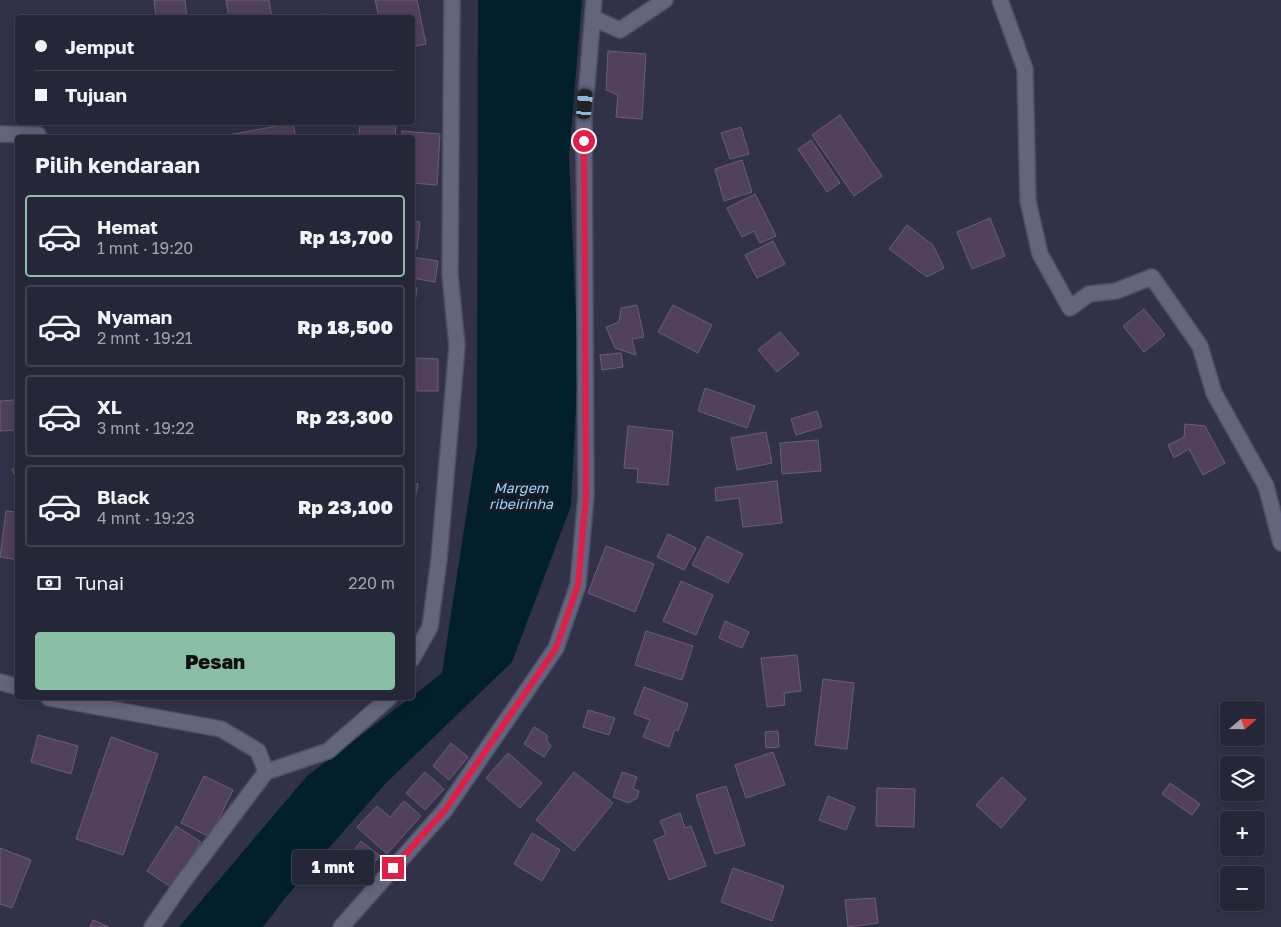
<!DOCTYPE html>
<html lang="id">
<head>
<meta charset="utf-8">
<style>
  body { margin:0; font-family:"Golos Text",sans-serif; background:#313242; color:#f1f3f6; height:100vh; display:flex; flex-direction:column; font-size:19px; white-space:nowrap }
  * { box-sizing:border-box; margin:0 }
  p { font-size:16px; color:#a3a5ad }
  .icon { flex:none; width:28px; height:28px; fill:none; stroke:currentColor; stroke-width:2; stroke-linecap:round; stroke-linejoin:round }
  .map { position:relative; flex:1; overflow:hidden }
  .details { position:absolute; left:15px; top:135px; width:400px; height:565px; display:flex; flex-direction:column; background:#252637; border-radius:5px; box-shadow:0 2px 12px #0003,0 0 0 1px #424352 }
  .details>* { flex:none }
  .guide { position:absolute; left:15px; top:15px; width:400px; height:110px; border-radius:5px; box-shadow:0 2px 12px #0003,0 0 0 1px #424352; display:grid; align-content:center; height:110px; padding:0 20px; background:#252637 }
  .needle { width:32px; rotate:70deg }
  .controls { position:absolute; left:1220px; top:701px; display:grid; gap:10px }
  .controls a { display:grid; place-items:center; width:45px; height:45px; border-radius:5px; background:#252637; box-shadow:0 2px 12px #0003,0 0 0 1px #424352; font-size:25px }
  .end { position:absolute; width:22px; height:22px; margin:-11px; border:6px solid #e11d48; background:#fff; box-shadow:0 0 0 2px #fff }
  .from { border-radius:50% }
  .bubble { position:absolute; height:35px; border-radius:5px; background:#252637; box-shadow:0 2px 12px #0003,0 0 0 1px #424352; font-size:16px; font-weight:800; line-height:35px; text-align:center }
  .car { position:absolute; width:15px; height:30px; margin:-15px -8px; border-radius:6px; box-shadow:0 0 4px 1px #0007; background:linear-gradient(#222 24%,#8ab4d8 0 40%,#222 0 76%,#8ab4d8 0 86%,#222 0) }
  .guide b { display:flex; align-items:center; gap:18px; height:48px; font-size:19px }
  .guide b+b { border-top:1px solid #424352 }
  .guide i { width:12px; height:12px; background:#f1f3f6 }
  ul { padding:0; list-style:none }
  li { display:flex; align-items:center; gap:15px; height:82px; margin:0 10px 8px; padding:0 10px; border:2px solid #424352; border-radius:5px }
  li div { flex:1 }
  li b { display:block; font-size:19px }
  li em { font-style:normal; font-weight:800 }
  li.active { border-color:#8abfa5 }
  li>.icon { width:45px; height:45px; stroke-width:1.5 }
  h2 { padding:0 20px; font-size:22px; line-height:60px }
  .pay { display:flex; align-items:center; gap:12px; height:55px; padding:0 20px; font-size:19px }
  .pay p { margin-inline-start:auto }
  .action { display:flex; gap:10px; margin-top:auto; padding:10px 20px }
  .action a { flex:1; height:58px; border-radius:5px; background:#8abfa5; color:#111; font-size:20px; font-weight:800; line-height:58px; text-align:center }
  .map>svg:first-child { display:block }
  .water { fill:#01202c }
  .building { fill:#51405d; stroke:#6c5d76 }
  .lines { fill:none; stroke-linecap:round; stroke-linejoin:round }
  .minor-casing { stroke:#4d4e62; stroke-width:18 }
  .minor { stroke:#63647e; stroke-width:15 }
  .route { stroke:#e11d48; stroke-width:6 }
  .labels { text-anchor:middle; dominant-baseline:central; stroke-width:5; stroke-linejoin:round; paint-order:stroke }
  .water-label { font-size:14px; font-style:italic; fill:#95ddfc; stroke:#1a1b26 }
</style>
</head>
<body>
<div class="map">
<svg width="1281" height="927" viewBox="0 0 1281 927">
  <rect width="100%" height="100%" fill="#313249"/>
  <path class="water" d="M478 0H582L569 157 578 365 571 506 512 662 386 783 285 898 263 927H179L307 776 410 698H412L413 696 442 673 477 445Z"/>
  <path class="building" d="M154 0H185L187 18H156Z
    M226 0H269L272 18H229Z
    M375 0H417L426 44 412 47V18H379Z
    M327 14 328 18H299Z
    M608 51 646 54 642 119 616 117 618 95 606 90Z
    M840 115 882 176 854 196 812 135Z
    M360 122 396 124 395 138H359Z
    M293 123 296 138H229L228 135Z
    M741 127 749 154 730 159 721 133Z
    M402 131 440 134 437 185 412 183V138H401Z
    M811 140 840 183 827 192 798 149Z
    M742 160 752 192 724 201 715 169Z
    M755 194 776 236 760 243 754 231 742 237 727 208Z
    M990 218 1005 256 972 269 957 232Z
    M412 221 420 222 417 249 412 248Z
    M907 225 933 245 944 268 927 277 889 249Z
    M773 241 785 264 757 278 745 255Z
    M412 257 438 261 435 282 412 278Z
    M412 287 417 288 412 326Z
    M637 305 644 337 632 339 636 355 615 348 606 327 619 322 621 308Z
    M673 305 712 325 698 353 658 332Z
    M1144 309 1165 335 1144 352 1123 326Z
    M780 332 799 354 777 372 758 350Z
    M621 353 623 367 602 370 600 355Z
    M417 358 438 359V391H417Z
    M705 388 755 406 747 428 698 411Z
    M14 400 16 430 0 431V401Z
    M817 411 822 427 796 435 791 419Z
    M1185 424 1205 426 1225 463 1203 475 1189 449 1174 458 1168 445 1184 437Z
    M628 426 673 431 668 485 637 482 638 469 624 468Z
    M766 432 772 463 737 470 731 438Z
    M818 440 821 471 782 474 780 443Z
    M18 467V483L12 469Z
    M777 481 782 523 743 527 739 498 716 501 715 488Z
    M412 483 418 484 412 513Z
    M6 511 18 512V560L0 557Z
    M668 534 696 548 684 570 657 557Z
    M707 536 743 554 728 583 692 565Z
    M606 546 654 564 635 612 588 593Z
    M681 581 713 595 696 635 663 621Z
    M725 621 749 632 742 648 719 638Z
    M646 631 693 646 682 680 635 665Z
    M797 655 801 691 784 693 785 705 767 707 761 658Z
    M823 679 854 683 847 749 815 745Z
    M644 687 688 704 678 731 675 729 669 747 643 737 650 720 634 714Z
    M588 710 615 718 609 735 583 727Z
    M534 727 547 735V741L551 746 544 757 524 744Z
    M778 731 779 747 766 748 765 732Z
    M38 735 78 746 71 774 31 762Z
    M111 737 158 754 123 855 76 839Z
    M451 743 468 757 449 780 433 766Z
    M773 752 785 785 746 798 735 765Z
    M508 753 542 783 520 808 486 778Z
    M425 772 444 789 425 810 406 793Z
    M574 772 613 803 574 851 536 820Z
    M622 772 637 777 633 789 639 791 637 798 629 803 613 797Z
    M204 776 233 790 210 837 181 823Z
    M1002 777 1026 799 1001 828 976 805Z
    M1170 783 1200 804 1192 815 1162 794Z
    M726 786 745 845 715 854 696 795Z
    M877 788 915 789 914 827 876 826Z
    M828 796 855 807 846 830 819 820Z
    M404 801 421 816 387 854 357 827 377 806 390 817Z
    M680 813 685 828 691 826 706 866 669 880 654 840 666 835 660 821Z
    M176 826 201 842 172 888 147 871Z
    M532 833 560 850 542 881 514 864Z
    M361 841 380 856 367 871 349 857Z
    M0 848 31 860 12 908 0 904Z
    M733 868 784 886 772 921 721 902Z
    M875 898 878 923 848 927 845 900Z
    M93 920 109 927H90Z"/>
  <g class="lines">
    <defs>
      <path id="minor" d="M1000 0 1025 69 1028 201 1040 254 1070 308 1089 294 1116 291 1152 277 1200 346 1214 393 1266 486 1281 543
        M593 18 620 30 665 0
        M0 134 38 135 39 138
        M412 659 430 627 439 559 457 346 450 275 452 0
        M0 682 18 687
        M49 698 221 729 258 751 266 772
        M152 927 183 882 266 772 328 751 389 698
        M341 927 445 810 556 648 578 585 586 496 584 121 594 0"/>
    </defs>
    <use href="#minor" class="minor-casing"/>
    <use href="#minor" class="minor"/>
  </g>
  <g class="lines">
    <path class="route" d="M393 868 445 810 556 648 578 585 586 496 584 141"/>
  </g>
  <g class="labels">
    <g class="water-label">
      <text x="521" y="487">Margem<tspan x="521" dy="16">ribeirinha</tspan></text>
    </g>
  </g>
</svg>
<div class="controls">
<a><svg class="needle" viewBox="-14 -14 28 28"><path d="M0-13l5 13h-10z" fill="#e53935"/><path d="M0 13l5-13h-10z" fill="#a3a5ad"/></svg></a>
<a><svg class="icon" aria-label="layers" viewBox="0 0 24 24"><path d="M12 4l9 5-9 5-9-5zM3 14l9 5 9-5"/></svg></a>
<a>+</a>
<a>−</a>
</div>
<i class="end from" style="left:584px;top:141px"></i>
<i class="end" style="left:393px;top:868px"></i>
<div class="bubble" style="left:292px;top:850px;width:82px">1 mnt</div>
<i class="car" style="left:585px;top:104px;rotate:5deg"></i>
<div class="guide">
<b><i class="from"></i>Jemput</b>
<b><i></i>Tujuan</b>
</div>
<section class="details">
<h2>Pilih kendaraan</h2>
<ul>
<li class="active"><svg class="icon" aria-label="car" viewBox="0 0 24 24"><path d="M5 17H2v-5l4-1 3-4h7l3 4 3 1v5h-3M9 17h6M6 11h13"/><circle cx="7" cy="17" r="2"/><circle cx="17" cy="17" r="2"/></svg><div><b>Hemat</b><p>1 mnt · 19:20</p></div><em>Rp 13,700</em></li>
<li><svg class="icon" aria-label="car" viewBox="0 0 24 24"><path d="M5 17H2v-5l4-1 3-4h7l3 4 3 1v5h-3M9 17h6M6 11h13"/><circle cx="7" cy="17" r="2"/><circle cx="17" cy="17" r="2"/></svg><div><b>Nyaman</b><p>2 mnt · 19:21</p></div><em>Rp 18,500</em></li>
<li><svg class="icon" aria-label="car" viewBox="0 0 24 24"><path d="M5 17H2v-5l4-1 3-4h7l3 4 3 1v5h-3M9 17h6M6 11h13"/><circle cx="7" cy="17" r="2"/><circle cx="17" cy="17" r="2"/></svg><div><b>XL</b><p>3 mnt · 19:22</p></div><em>Rp 23,300</em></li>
<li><svg class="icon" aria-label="car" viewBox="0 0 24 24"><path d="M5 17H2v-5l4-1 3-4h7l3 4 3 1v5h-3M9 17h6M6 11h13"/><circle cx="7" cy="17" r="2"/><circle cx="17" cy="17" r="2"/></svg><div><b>Black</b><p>4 mnt · 19:23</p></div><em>Rp 23,100</em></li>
</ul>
<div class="pay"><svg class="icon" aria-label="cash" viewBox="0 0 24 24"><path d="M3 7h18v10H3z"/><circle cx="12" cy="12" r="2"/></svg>Tunai<p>220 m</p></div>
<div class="action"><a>Pesan</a></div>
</section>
</div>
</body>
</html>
